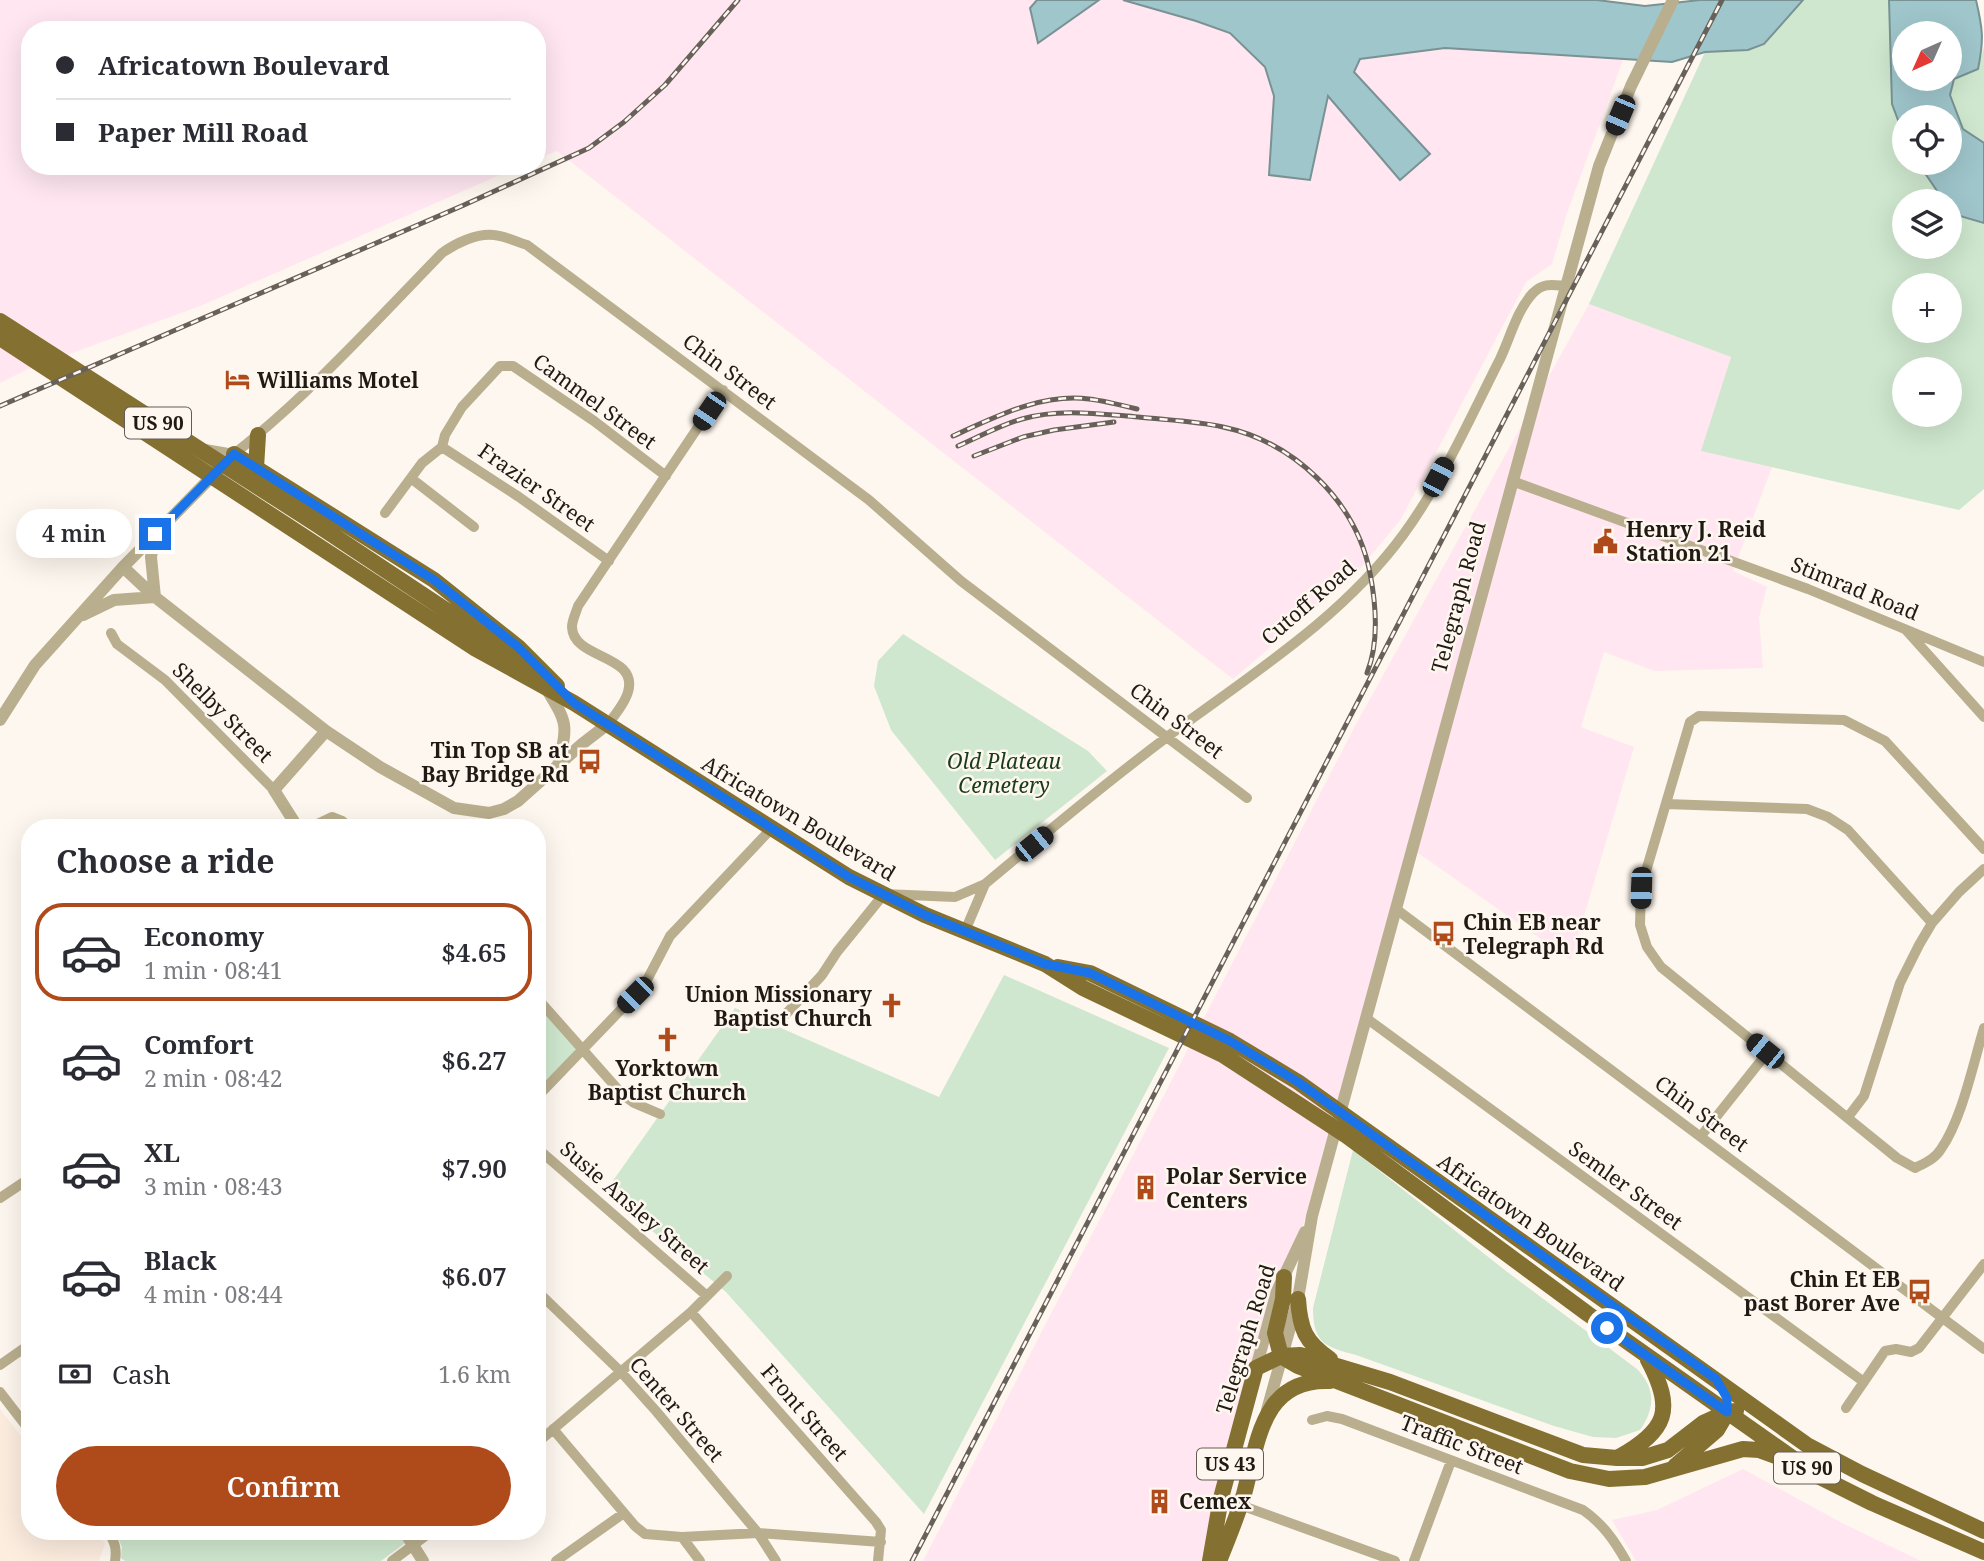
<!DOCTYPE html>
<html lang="en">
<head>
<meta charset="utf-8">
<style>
  body { margin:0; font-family:"Noto Serif",serif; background:#f7f7f7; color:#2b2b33; height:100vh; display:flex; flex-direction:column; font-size:26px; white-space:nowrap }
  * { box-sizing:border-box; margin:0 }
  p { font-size:23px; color:#7c7c81 }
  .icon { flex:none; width:38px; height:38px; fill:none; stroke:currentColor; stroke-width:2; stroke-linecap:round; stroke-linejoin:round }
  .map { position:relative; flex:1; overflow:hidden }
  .side { position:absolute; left:21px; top:819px; width:525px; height:721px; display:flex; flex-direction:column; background:#fff; border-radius:28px; box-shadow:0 7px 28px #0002 }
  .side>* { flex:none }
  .guide { position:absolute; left:21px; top:21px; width:525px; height:154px; border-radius:28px; box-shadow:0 7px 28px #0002; display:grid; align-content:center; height:154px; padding:0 35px; background:#fff }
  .needle { width:46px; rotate:225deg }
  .tools { position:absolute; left:1892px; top:21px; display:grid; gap:14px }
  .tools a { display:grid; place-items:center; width:70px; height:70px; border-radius:50%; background:#fff; box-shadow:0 7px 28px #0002; font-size:35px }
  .end { position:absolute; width:32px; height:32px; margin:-16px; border:9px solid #1a73e8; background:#fff; box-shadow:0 0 0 4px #fff }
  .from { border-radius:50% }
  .bubble { position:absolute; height:49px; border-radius:24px; background:#fff; box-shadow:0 7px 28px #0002; font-size:23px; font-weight:600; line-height:49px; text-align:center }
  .car { position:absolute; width:21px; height:42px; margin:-21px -10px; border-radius:9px; box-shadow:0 0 5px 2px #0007; background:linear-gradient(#222 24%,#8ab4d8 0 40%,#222 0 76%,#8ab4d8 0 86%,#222 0) }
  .guide b { display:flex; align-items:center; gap:24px; height:66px; font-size:26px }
  .guide b+b { border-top:2px solid #e1e1e2 }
  .guide i { width:18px; height:18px; background:#2b2b33 }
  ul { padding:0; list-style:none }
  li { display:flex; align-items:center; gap:21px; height:98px; margin:0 14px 10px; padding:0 21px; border:4px solid transparent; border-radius:28px }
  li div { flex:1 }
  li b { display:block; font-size:26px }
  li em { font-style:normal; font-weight:600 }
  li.current { border-color:#af4a1b }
  li>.icon { width:63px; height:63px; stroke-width:1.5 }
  h2 { padding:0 35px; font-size:32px; line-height:84px }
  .pay { display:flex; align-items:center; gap:18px; height:77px; padding:0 35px; font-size:26px }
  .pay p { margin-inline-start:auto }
  .button { display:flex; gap:14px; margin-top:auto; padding:14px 35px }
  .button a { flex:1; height:80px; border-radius:42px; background:#af4a1b; color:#fff; font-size:28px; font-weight:600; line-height:80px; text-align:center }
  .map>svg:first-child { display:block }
  .industrial { fill:#ffe6f1 }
  .built { fill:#fceddf }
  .green { fill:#cfe7ce; fill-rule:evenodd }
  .water { fill:#9fc6cb; stroke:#799294; stroke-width:2; fill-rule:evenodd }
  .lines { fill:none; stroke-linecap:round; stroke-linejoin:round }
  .minor { stroke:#b9af8e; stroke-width:10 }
  .tertiary { stroke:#b9af8e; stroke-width:12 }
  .primary { stroke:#847131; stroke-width:16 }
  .rail-casing { stroke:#68615a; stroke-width:5 }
  .rail { stroke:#fef7ef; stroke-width:2.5; stroke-dasharray:8; stroke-linecap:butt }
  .route { stroke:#1a73e8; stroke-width:9 }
  .labels { text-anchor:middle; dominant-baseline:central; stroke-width:5; stroke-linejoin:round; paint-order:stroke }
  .shield { fill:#fef7ef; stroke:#635c56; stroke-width:2 }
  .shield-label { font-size:19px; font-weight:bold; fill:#211a14 }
  .street-label { font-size:21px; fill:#211a14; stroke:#fef7ef }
  .poi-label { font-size:21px; font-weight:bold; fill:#211a14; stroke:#fef7ef; text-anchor:start }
  .park-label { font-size:21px; font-style:italic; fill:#183c1a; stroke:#fef7ef }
</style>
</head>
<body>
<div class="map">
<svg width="1984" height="1561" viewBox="0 0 1984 1561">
  <rect width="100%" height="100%" fill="#fef7ef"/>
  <path class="industrial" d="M0 0H1037L1030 8 1038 43 1099 0H1123L1196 21 1230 33 1265 67 1274 96 1269 175 1310 180 1328 96 1400 180 1353 72 1360 59 1445 48 1623 60 1566 216 1552 264 1526 282 1401 519 1355 575 1233 679 557 151 537 159V30H30V166H520L200 306 26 370 0 383Z
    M1589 304 1731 357 1702 451 1772 467 1733 571 1767 587 1759 617 1763 668 1654 671 1604 652 1581 727 1634 747 1571 960 1408 846 1210 1561H923L1355 726Z
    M1743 1469 1844 1524 1921 1561H1636L1612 1520 1657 1510Z"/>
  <path class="built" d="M0 1409 30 1448V1531H95L105 1544 99 1561H0Z"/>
  <path class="green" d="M1803 0H1889L1891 4 1892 104 1904 136V163H1918L1944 201H1904V247H1950V210L1953 214 1984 223V489L1959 510 1701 451 1731 357 1589 304 1705 52 1748 50 1764 44ZM1904 285H1950V331H1904ZM1904 369H1950V415H1904Z
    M1984 46V143L1963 129 1950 95 1954 79 1978 69Z
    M903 634 1088 751 1107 771 995 860 891 730 874 686 878 661Z
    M1004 975 1169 1048 924 1514 726 1292 605 1192 735 1008 939 1097Z
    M537 998 581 1050 537 1097Z
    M1353 1150 1506 1271 1637 1369C1656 1389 1655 1408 1640 1430L1616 1438 1593 1437 1554 1426 1356 1355C1326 1347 1313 1344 1313 1308Z
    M115 1531H397L405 1543 381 1561H125L121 1558 122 1547Z"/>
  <path class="water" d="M1037 0H1099L1038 43 1030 8Z
    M1123 0H1597L1645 6 1700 0H1803L1764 44 1748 50 1705 52 1672 62 1445 48 1360 59 1354 72 1430 154 1400 180 1328 96 1310 180 1269 175 1274 96 1265 67 1230 33 1196 21Z
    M1889 0H1976C1983 30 1984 39 1978 69L1954 79 1950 95 1963 129 1984 143V223L1953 214 1950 210V201H1944L1918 163H1950V117H1904V136L1892 104ZM1904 33H1950V79H1904Z"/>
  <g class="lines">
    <path class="minor" d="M442 447 519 497 609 561
      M205 449 234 454C310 394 375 322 442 253 456 243 477 233 494 235 505 236 517 242 527 245L869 500 961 581 1247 798
      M412 479 474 527
      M1512 481 1808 589 1984 662
      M385 513 422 463 442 447 445 435 462 407 500 366H513L594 421 666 476
      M1906 630 1984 717
      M111 633 117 644 165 680 274 790
      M608 724C615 715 625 703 628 692 639 654 573 660 572 627 572 620 576 613 578 606L723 390
      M1666 804 1807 809 1828 817 1848 830 1932 923
      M309 828 332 817 342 821 351 828
      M1984 849 1885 741 1844 720 1699 716 1690 722 1641 888 1640 925 1647 947 1661 967 1897 1158 1915 1168C1925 1163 1935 1159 1941 1149 1962 1119 1973 1064 1984 1028
      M1396 909 1984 1349
      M965 931 985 884
      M537 998 622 1094 634 1103 660 1114
      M786 1014 822 975 837 952 884 894 955 897 985 884C1046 833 1107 782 1171 734 1252 674 1342 618 1403 535 1442 482 1470 418 1500 359 1510 338 1517 310 1533 293 1544 282 1553 285 1567 286
      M1366 1018 1864 1382
      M537 1097 635 995 647 980 670 936 772 828
      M1848 1117 1864 1096 1900 983 1919 945 1932 923 1959 892 1984 869
      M1701 1136 1767 1053
      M537 1148 707 1296
      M0 1198 30 1178
      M537 1291 621 1372 656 1411 758 1533 776 1561
      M691 1312 876 1522 881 1530 878 1561
      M0 1365 30 1344
      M0 1392 30 1431
      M1846 1408 1885 1351 1896 1349 1911 1352 1919 1348 1984 1264
      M1312 1420 1327 1416 1342 1419 1583 1510C1603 1524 1614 1540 1626 1561
      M553 1429 635 1526 645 1534 682 1537 700 1561
      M537 1443 691 1312 727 1276
      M1221 1498 1395 1561
      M107 1531C115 1541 117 1549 115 1561
      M682 1537 758 1533 881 1542
      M392 1561 432 1531
      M556 1561 624 1513
      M1414 1561 1451 1461"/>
    <path class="tertiary" d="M123 567 155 597 326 731 380 767 454 808 489 813 504 809 518 801 582 744 608 724
      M83 615 114 600 155 597 151 557 155 534
      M546 688C568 724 568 724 558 765
      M0 720 35 665 123 567 230 458
      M298 828 274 790 326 731
      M1256 1368 1277 1291 1305 1232
      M1267 1410 1298 1299 1312 1216 1599 166 1631 86 1673 0
      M404 1531 423 1561"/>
    <path class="primary" d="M0 321 316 524 500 646 523 667
      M0 338 476 649 574 703 849 877 925 915 1045 964 1083 988 1223 1055 1347 1136 1588 1314 1818 1476 1872 1503 1984 1552
      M234 454 434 580 518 647 557 686
      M256 468 258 435
      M1058 967 1090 973 1230 1041 1298 1082 1807 1445 1862 1474 1984 1531
      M1284 1277 1283 1299 1275 1333 1281 1356 1298 1366 1570 1471 1609 1479 1645 1477 1743 1449 1759 1450 1781 1458
      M1298 1299C1300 1329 1305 1342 1330 1359
      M1619 1457C1667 1430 1675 1410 1648 1360
      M1675 1466 1717 1430 1727 1413
      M1210 1561 1221 1498 1256 1368 1281 1356 1300 1355 1390 1382 1583 1455 1617 1458H1642L1668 1450 1703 1423 1727 1412 1736 1411
      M1219 1561C1228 1539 1237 1517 1244 1494 1258 1443 1261 1378 1330 1381"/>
    <defs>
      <path id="rail" d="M0 406 464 205 589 148 624 122 665 85 738 0
        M953 436C995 417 1041 393 1089 399 1105 401 1121 405 1137 409
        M958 446C979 437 1000 425 1022 419 1059 408 1100 414 1138 417 1166 420 1196 421 1223 427 1294 442 1356 501 1370 573 1376 604 1379 643 1367 673
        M974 456 1023 437 1054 430 1114 422
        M912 1561 1722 0"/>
    </defs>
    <use href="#rail" class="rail-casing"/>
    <use href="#rail" class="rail"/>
  </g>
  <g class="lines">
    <path class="route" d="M155 534 234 454 434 580 518 647 574 703 849 877 925 915 1045 964 1090 973 1230 1041 1298 1082 1716 1379 1727 1398V1412L1607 1328"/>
  </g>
  <defs>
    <symbol id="hotel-bare" viewBox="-9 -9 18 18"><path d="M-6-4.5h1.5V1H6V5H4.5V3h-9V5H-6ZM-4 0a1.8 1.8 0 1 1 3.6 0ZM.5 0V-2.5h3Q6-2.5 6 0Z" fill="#af4a1b" stroke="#fef7ef" stroke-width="2.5" paint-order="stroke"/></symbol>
    <symbol id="civic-bare" viewBox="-9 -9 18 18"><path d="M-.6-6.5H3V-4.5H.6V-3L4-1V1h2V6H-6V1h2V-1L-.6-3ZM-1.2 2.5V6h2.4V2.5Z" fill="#af4a1b" stroke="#fef7ef" stroke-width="2.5" paint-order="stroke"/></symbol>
    <symbol id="bus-bare" viewBox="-9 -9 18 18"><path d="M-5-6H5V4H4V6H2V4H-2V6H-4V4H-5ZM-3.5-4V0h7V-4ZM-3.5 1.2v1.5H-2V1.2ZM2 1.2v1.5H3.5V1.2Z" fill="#af4a1b" stroke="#fef7ef" stroke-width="2.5" paint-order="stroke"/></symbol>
    <symbol id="church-bare" viewBox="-9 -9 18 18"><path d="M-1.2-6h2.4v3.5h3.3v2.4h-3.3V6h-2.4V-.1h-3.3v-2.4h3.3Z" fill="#af4a1b" stroke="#fef7ef" stroke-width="2.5" paint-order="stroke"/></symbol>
    <symbol id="building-bare" viewBox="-9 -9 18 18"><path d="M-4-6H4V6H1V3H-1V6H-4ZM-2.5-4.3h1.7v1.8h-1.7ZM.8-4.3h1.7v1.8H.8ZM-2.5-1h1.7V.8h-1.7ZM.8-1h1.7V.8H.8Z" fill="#af4a1b" stroke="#fef7ef" stroke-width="2.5" paint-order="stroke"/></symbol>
  </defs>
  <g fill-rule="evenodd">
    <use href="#hotel-bare" x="220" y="362" width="35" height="35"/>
    <use href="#civic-bare" x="1588" y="524" width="35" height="35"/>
    <use href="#bus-bare" x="572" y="744" width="35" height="35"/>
    <use href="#bus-bare" x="1426" y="916" width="35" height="35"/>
    <use href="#church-bare" x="874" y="988" width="35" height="35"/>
    <use href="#church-bare" x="650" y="1022" width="35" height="35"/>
    <use href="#building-bare" x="1128" y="1170" width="35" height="35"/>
    <use href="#bus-bare" x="1902" y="1274" width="35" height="35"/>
    <use href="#building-bare" x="1142" y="1484" width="35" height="35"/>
  </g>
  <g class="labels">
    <g class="shield">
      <rect x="125" y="407.5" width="66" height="31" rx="5"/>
      <rect x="1197" y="1448.5" width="66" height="31" rx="5"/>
      <rect x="1774" y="1452.5" width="66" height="31" rx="5"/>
    </g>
    <g class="shield-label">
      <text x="158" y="423">US 90</text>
      <text x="1230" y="1464">US 43</text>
      <text x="1807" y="1468">US 90</text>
    </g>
    <g class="street-label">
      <text transform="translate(730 371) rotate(37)">Chin Street</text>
      <text transform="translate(595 401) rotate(36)">Cammel Street</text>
      <text transform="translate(537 487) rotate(35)">Frazier Street</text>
      <text transform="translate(1855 588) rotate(22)">Stimrad Road</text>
      <text transform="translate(1458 597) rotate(-75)">Telegraph Road</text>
      <text transform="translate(1308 602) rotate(-41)">Cutoff Road</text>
      <text transform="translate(223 712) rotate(45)">Shelby Street</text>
      <text transform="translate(1177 720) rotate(37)">Chin Street</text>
      <text transform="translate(799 818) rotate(31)">Africatown Boulevard</text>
      <text transform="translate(1702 1113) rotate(37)">Chin Street</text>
      <text transform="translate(1626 1185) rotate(36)">Semler Street</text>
      <text transform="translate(635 1207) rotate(41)">Susie Ansley Street</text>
      <text transform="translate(1531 1222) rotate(35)">Africatown Boulevard</text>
      <text transform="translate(1245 1339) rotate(-73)">Telegraph Road</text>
      <text transform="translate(677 1409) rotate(49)">Center Street</text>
      <text transform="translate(805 1412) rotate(49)">Front Street</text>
      <text transform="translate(1462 1444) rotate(21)">Traffic Street</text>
    </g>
    <g class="poi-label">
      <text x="257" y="380">Williams Motel</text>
      <text x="1626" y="529">Henry J. Reid<tspan x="1626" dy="24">Station 21</tspan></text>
      <text x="569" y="750" text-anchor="end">Tin Top SB at<tspan x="569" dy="24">Bay Bridge Rd</tspan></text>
      <text x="1463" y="922">Chin EB near<tspan x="1463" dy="24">Telegraph Rd</tspan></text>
      <text x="872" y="994" text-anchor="end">Union Missionary<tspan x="872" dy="24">Baptist Church</tspan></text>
      <text x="667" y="1068" text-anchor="middle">Yorktown<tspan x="667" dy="24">Baptist Church</tspan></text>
      <text x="1166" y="1176">Polar Service<tspan x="1166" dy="24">Centers</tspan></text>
      <text x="1900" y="1279" text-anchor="end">Chin Et EB<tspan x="1900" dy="24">past Borer Ave</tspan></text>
      <text x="1179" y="1501">Cemex</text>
    </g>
    <g class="park-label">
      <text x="1004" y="761">Old Plateau<tspan x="1004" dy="24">Cemetery</tspan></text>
    </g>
  </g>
</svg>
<div class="tools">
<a><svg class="needle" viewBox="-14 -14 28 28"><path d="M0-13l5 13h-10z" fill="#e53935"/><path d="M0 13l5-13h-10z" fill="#7c7c81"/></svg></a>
<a><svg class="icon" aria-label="locate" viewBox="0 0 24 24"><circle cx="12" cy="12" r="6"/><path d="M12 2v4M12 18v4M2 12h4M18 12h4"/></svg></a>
<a><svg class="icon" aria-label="layers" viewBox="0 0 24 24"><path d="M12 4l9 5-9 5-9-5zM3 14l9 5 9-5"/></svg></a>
<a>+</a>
<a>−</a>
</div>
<i class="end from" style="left:1607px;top:1328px"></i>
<i class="end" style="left:155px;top:534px"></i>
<div class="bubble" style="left:16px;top:509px;width:116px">4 min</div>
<i class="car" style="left:1620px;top:115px;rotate:203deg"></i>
<i class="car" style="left:709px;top:411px;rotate:214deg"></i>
<i class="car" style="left:1438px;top:477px;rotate:28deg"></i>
<i class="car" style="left:1034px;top:844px;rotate:51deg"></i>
<i class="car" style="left:1641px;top:888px;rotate:182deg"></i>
<i class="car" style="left:635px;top:995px;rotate:225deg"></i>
<i class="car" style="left:1765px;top:1051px;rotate:309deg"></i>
<div class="guide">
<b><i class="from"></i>Africatown Boulevard</b>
<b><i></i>Paper Mill Road</b>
</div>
<section class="side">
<h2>Choose a ride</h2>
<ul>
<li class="current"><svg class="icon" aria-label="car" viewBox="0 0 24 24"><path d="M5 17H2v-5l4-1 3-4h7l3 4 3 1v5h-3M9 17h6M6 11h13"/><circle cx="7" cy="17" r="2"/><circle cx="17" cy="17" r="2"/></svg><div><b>Economy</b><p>1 min · 08:41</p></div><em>$4.65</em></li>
<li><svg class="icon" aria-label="car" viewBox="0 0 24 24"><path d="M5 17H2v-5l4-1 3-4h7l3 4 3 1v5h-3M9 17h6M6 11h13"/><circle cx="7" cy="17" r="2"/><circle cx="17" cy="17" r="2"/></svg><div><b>Comfort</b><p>2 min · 08:42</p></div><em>$6.27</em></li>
<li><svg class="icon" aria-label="car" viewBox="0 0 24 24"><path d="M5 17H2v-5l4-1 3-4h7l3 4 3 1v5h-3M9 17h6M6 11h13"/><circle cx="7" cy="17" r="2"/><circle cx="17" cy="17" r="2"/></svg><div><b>XL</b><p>3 min · 08:43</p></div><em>$7.90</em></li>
<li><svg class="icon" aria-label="car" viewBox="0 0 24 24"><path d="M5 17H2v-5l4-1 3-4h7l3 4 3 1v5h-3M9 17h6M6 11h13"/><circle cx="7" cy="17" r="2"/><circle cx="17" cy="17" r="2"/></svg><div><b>Black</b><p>4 min · 08:44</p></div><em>$6.07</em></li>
</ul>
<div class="pay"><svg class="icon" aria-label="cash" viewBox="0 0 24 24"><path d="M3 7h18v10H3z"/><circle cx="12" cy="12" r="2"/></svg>Cash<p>1.6 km</p></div>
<div class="button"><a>Confirm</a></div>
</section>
</div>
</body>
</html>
